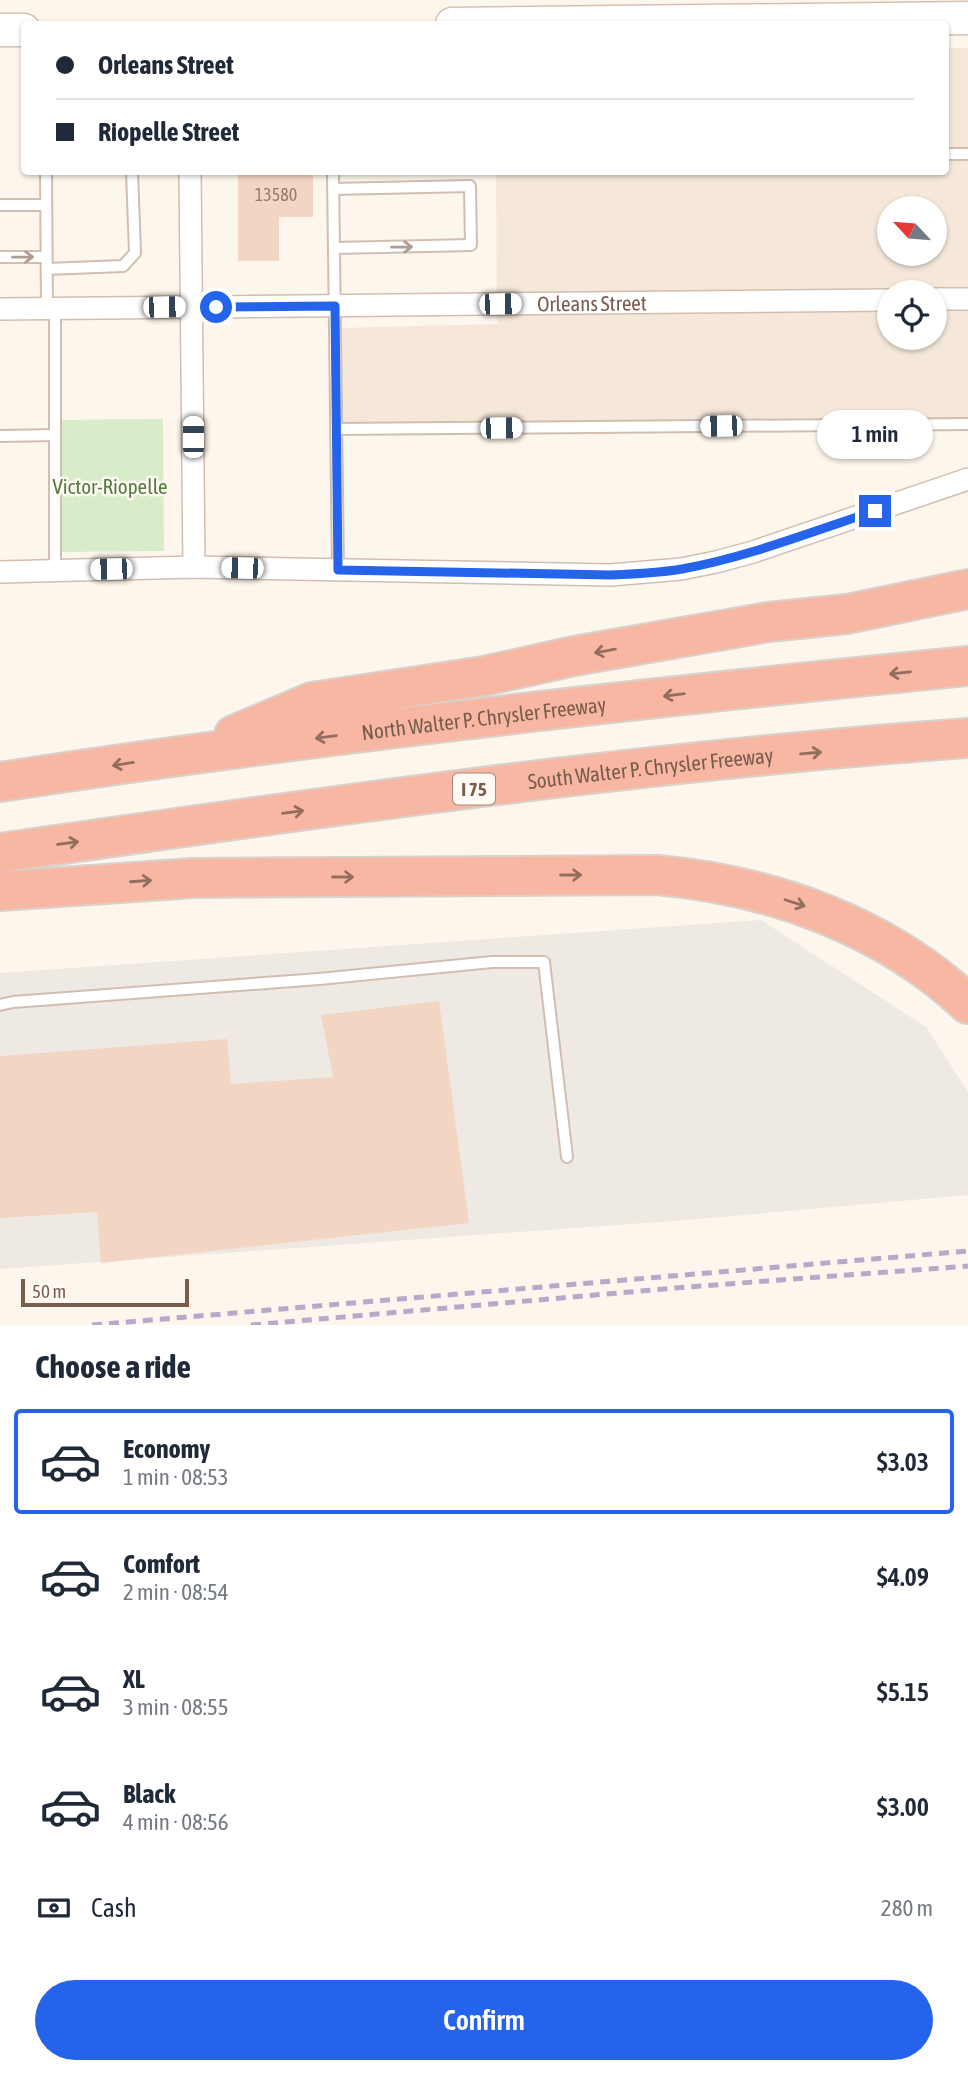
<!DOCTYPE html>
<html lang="en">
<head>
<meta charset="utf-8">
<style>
  body { margin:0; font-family:"Asap Condensed",sans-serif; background:#f6f6f7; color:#1f2937; height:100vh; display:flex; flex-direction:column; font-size:26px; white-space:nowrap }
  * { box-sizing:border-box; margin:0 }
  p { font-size:23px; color:#747a83 }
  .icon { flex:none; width:38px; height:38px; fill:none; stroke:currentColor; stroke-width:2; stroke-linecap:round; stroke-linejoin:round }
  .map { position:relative; height:1325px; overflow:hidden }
  .sheet { display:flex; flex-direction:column; background:#fff; flex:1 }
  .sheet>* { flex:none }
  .banner { position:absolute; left:21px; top:21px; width:928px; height:154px; border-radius:7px; box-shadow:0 2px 5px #0004; display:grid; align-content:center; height:154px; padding:0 35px; background:#fff }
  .needle { width:46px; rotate:296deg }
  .fabs { position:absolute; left:877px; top:196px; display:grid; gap:14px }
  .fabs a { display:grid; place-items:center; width:70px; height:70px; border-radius:50%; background:#fff; box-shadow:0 2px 5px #0004; font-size:35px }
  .scale { position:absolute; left:21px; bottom:18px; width:168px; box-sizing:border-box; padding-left:7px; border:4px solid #7a5c4d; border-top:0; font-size:19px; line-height:24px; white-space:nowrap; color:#7a5c4d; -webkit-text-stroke:5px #fffaf3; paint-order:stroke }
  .end { position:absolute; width:32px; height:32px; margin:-16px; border:9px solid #2563eb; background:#fff; box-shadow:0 0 0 4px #fff }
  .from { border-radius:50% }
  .bubble { position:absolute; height:49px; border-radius:24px; background:#fff; box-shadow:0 2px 5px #0004; font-size:23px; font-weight:600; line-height:49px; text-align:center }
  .car { position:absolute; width:21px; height:42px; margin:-21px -10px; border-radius:9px; box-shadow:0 0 5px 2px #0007; background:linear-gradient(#fff 24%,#345 0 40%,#fff 0 76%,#345 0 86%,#fff 0) }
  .banner b { display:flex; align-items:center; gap:24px; height:66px; font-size:26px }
  .banner b+b { border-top:2px solid #e0e1e3 }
  .banner i { width:18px; height:18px; background:#1f2937 }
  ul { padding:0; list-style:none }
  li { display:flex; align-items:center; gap:21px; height:105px; margin:0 14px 10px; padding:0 21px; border:4px solid transparent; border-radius:7px }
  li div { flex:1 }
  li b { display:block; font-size:26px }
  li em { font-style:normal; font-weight:600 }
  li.on { border-color:#2563eb }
  li>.icon { width:63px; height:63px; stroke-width:1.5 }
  h2 { padding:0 35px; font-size:32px; line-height:84px }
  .pay { display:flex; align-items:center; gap:18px; height:77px; padding:0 35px; font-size:26px }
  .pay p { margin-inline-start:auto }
  .button { display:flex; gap:14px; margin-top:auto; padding:14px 35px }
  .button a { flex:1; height:80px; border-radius:42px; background:#2563eb; color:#fff; font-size:28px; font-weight:600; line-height:80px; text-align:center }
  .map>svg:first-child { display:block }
  .residential { fill:#f5e8da; fill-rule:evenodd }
  .industrial { fill:#efe9e4 }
  .green { fill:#d8ecc9 }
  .building { fill:#f3d5c3 }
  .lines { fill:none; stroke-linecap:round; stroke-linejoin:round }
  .lane-casing { stroke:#d1beb0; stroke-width:14 }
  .street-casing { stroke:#d1beb0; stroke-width:24 }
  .secondary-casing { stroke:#d6c0b0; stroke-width:35 }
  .highway-casing { stroke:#dad1cd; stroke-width:42 }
  .lane { stroke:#fff; stroke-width:10 }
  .street { stroke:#fff; stroke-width:21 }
  .secondary { stroke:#fff; stroke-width:32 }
  .highway { stroke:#f7b7a3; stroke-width:38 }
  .rail { stroke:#b9a8c9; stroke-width:5; stroke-dasharray:10 7; stroke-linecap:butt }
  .oneway { stroke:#af9d94 }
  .oneway2 { stroke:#936e5e }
  .route { stroke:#2563eb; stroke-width:9 }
  .labels { text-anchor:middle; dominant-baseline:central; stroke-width:5; stroke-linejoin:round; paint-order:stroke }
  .number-label { font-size:18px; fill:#987a6a }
  .shield { fill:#fffaf3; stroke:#a28b7f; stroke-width:2 }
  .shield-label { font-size:19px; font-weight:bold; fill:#7a5c4d }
  .street-label { font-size:21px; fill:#7a5c4d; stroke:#fffaf3 }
  .park-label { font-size:21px; fill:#537a41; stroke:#fffaf3 }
</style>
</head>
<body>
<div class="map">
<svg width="968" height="1325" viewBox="0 0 968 1325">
  <rect width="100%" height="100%" fill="#fdf6ec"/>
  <path class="residential" d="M945 48H968V424L334 432 339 328 497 324 496 172H945ZM889 208H934V254H889ZM889 292H934V338H889Z"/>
  <path class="industrial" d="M761 920 926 1027 968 1092V1195L687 1220 0 1269V973Z"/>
  <path class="green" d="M163 419 164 551 57 552 56 420Z"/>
  <path class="building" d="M238 172H313V217H279V261H238Z
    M439 1001 469 1223 101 1263 97 1212 0 1218V1056L227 1039 231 1084 333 1077 321 1015Z"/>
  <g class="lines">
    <defs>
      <path id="lane" d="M945 154H968
        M46 172 47 309
        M333 172 338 570
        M333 189 470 186 471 245 334 248
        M0 205H46
        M0 257H46
        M47 269 123 266 135 253 132 172
        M55 309V571
        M336 429 968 424
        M0 436 55 435
        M0 1005 13 1002 319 979 492 962H544L567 1157"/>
      <g id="street">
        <path d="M190 172 194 567"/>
        <path d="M934 299H968"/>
        <path id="s1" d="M0 309 889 300"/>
        <path d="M0 572 194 567 611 575 681 569 716 562 753 552 968 479"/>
      </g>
      <path id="secondary" d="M452 24 968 18
        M0 30H24"/>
      <g id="highway">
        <path d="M234 735 312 702 484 676 574 656 769 622 847 614 968 589"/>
        <path id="s2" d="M0 782C321 733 645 698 968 666"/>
        <path id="s3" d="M0 853C321 807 644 761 968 738"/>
        <path d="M0 891 194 878 657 875C770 885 884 925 968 1004"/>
      </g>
    </defs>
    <use href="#lane" class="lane-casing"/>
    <use href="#street" class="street-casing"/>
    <use href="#secondary" class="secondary-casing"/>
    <use href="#highway" class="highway-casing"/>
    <use href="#lane" class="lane"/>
    <use href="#street" class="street"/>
    <use href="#secondary" class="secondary"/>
    <use href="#highway" class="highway"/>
    <path class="rail" d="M92 1325 968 1251
      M251 1325 687 1287 968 1266"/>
  </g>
  <defs><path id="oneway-shaft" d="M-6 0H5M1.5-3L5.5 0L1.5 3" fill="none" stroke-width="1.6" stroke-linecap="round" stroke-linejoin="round" transform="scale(1.75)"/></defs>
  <g class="oneway">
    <use href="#oneway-shaft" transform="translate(402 247) rotate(-1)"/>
    <use href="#oneway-shaft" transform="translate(23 257) rotate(-1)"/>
  </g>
  <g class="oneway2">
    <use href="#oneway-shaft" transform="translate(605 651) rotate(170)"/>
    <use href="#oneway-shaft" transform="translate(900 673) rotate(174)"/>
    <use href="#oneway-shaft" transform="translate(674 695) rotate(173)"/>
    <use href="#oneway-shaft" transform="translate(326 737) rotate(173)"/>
    <use href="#oneway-shaft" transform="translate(811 753) rotate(-5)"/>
    <use href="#oneway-shaft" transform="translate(123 764) rotate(171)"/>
    <use href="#oneway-shaft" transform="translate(293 812) rotate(-7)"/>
    <use href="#oneway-shaft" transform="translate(68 843) rotate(-8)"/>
    <use href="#oneway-shaft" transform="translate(571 875)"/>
    <use href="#oneway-shaft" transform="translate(343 877)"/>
    <use href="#oneway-shaft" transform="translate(141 881) rotate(-4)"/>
    <use href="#oneway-shaft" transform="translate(795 903) rotate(18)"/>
  </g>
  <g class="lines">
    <path class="route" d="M216 307 335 306 338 570 611 575C635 574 659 573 682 569 748 557 811 532 875 511"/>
  </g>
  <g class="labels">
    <g class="number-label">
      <text x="276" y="194">13580</text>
    </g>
    <rect class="shield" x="453" y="773.5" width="42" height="31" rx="5"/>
    <g class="shield-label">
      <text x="474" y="789">I 75</text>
    </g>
    <g class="street-label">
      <text stroke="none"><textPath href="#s1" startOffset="592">Orleans Street</textPath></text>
      <text stroke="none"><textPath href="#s2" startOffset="488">North Walter P. Chrysler Freeway</textPath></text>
      <text stroke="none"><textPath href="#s3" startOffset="656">South Walter P. Chrysler Freeway</textPath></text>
    </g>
    <g class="park-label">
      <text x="110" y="486">Victor-Riopelle</text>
    </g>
  </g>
</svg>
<div class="fabs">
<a><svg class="needle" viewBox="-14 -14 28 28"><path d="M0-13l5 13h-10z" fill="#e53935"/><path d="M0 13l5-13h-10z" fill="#747a83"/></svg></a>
<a><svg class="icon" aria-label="locate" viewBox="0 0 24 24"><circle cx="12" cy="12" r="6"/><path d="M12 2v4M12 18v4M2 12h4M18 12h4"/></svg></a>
</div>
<div class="scale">50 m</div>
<i class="end from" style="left:216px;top:307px"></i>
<i class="end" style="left:875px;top:511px"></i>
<div class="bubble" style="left:817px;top:410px;width:116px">1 min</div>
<i class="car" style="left:500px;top:304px;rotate:89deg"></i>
<i class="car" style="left:164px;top:307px;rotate:89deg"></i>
<i class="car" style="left:721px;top:426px;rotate:269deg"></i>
<i class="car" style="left:501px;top:428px;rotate:89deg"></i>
<i class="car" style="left:193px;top:437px;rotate:0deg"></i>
<i class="car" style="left:242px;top:568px;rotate:271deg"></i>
<i class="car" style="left:111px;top:569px;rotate:269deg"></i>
<div class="banner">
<b><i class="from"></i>Orleans Street</b>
<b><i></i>Riopelle Street</b>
</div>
</div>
<section class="sheet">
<h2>Choose a ride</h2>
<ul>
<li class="on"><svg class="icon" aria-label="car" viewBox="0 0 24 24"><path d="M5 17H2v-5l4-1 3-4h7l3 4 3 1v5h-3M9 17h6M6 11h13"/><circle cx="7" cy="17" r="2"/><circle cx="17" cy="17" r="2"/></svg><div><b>Economy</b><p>1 min · 08:53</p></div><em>$3.03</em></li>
<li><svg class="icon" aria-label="car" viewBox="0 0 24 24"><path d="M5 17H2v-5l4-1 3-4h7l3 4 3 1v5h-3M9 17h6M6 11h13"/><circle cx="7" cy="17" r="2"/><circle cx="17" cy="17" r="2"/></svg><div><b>Comfort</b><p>2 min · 08:54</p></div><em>$4.09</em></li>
<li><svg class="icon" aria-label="car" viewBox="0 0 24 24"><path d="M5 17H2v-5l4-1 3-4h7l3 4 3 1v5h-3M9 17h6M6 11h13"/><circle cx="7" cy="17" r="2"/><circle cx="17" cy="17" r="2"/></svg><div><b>XL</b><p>3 min · 08:55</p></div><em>$5.15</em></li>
<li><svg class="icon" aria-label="car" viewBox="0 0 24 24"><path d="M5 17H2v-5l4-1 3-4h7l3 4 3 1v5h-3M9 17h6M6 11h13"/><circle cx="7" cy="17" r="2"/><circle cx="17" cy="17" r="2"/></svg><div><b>Black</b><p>4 min · 08:56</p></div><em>$3.00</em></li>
</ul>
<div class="pay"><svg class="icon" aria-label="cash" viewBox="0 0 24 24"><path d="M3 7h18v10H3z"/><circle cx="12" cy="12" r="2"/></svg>Cash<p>280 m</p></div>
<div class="button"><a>Confirm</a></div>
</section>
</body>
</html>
